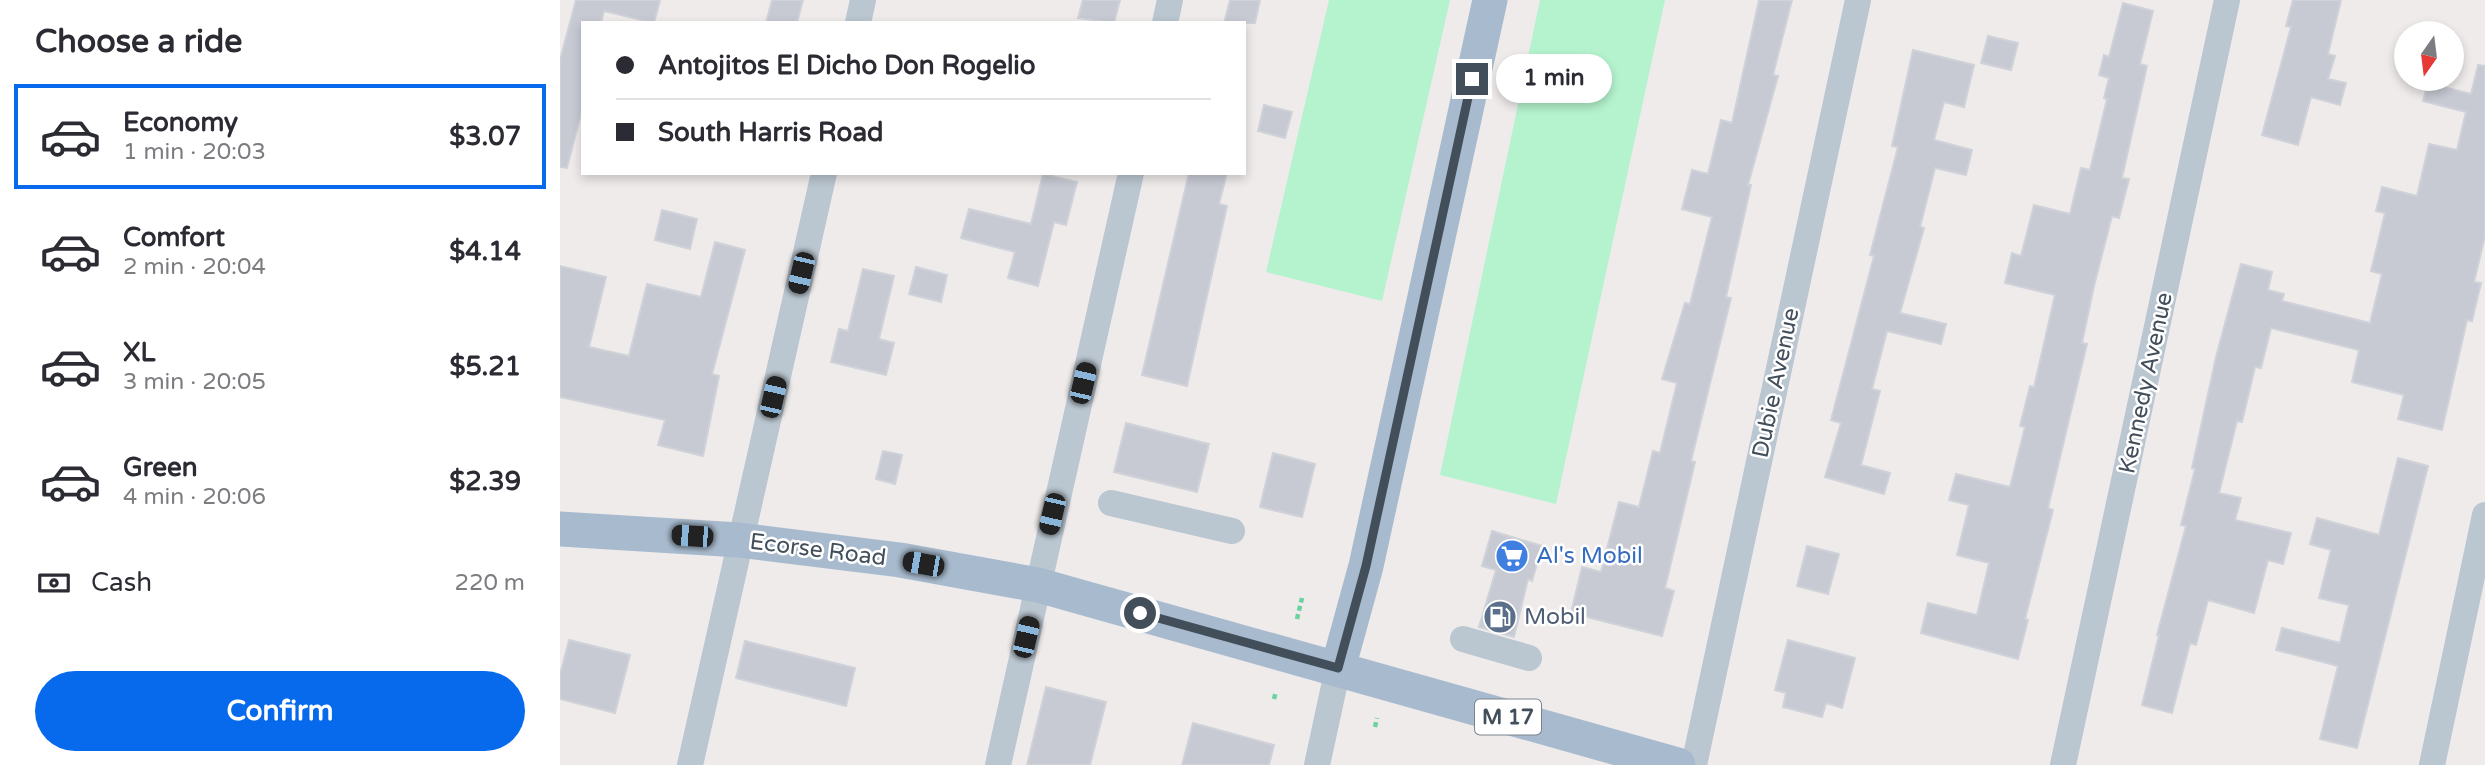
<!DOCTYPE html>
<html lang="en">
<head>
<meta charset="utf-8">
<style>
  body { margin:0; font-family:"Varela Round",sans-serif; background:#f2f2f3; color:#2b2b33; height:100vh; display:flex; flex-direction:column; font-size:26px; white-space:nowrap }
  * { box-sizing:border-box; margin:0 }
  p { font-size:23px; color:#7c7c81 }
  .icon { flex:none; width:38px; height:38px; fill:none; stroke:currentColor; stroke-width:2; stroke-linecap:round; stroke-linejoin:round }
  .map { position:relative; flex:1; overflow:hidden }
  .drawer { display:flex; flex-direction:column; background:#fff; width:560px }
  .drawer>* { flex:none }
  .banner { position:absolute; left:21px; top:21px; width:665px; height:154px; border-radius:0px; box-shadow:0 4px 10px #0003; display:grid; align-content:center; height:154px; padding:0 35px; background:#fff }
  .needle { width:46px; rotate:194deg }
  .tools { position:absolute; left:1834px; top:21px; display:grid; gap:14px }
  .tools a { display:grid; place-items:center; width:70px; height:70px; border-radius:50%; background:#fff; box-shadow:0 4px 10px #0003; font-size:35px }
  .end { position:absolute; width:32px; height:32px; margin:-16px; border:9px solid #424f5b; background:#fff; box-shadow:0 0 0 4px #fff }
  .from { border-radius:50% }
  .bubble { position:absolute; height:49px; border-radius:24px; background:#fff; box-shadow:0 4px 10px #0003; font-size:23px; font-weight:700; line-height:49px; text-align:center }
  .car { position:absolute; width:21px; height:42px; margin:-21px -10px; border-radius:9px; box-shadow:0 0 5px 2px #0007; background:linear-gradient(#222 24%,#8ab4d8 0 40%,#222 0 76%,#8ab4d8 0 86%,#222 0) }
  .banner b { display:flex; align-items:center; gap:24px; height:66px; font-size:26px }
  .banner b+b { border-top:2px solid #e1e1e2 }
  .banner i { width:18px; height:18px; background:#2b2b33 }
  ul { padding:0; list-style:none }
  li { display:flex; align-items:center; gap:21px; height:105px; margin:0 14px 10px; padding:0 21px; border:4px solid transparent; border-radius:0px }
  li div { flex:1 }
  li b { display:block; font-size:26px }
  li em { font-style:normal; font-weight:700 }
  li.on { border-color:#076aed }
  li>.icon { width:63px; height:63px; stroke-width:1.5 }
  h2 { padding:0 35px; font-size:32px; line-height:84px }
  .pay { display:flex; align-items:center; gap:18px; height:77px; padding:0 35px; font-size:26px }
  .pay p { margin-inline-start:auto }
  .button { display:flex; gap:14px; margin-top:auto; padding:14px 35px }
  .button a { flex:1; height:80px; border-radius:42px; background:#076aed; color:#fff; font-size:28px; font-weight:700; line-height:80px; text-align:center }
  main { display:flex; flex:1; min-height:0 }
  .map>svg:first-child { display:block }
  .green { fill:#b4f3cd }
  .building { fill:#c7cad3; stroke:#cfd2d8; stroke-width:2 }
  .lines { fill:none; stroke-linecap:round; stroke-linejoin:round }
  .path { stroke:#69d4a0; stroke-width:4.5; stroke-dasharray:5 3.5; stroke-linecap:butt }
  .minor { stroke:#bac6d0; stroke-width:26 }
  .major { stroke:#a8bbce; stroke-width:35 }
  .route { stroke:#424f5b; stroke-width:9 }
  .labels { text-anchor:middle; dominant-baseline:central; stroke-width:5; stroke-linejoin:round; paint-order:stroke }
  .shield { fill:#fff; stroke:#7b848c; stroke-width:2 }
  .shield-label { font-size:21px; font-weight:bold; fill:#424f5b }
  .street-label { font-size:23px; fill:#424f5b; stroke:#fff }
  .shop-label { font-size:23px; fill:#366cbe; stroke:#fff; text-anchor:start }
  .service-label { font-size:23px; fill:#4e5e75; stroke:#fff; text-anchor:start }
</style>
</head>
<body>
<main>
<section class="drawer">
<h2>Choose a ride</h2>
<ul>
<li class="on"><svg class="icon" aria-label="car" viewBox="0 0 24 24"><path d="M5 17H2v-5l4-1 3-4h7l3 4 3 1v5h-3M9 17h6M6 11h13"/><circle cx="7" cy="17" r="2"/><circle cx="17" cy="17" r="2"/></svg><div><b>Economy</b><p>1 min · 20:03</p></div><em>$3.07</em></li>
<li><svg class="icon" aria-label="car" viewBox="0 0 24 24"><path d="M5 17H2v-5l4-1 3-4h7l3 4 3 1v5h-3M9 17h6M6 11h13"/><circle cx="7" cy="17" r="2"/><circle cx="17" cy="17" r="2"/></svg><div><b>Comfort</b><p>2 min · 20:04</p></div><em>$4.14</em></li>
<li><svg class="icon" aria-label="car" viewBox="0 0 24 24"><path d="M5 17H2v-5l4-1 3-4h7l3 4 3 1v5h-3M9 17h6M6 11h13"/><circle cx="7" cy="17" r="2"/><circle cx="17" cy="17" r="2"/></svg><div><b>XL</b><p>3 min · 20:05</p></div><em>$5.21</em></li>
<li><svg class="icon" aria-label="car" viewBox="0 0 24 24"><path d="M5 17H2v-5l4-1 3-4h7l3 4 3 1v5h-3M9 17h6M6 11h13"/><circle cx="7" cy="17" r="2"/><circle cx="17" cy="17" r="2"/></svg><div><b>Green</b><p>4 min · 20:06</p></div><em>$2.39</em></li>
</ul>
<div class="pay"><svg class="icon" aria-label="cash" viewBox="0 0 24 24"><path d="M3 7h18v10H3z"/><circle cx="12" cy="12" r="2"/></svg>Cash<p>220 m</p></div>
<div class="button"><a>Confirm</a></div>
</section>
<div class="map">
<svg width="1925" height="765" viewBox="0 0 1925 765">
  <rect width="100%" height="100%" fill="#efebeb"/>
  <path class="green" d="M769 0H890L822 301 706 272Z
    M980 0H1105L996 504 880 475Z"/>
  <path class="building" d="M16 0H100L94 23 44 11 41 23H23V106L7 168 0 167V60Z
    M212 0H243L237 23H206Z
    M523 0H560L554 23 518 18Z
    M670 0H700L695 23H664Z
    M1199 0H1232L1213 75 1218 76 1188 185H1191L1166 297 1171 298 1131 461 1135 462 1105 588 1114 591 1102 636 1011 613 1022 567 1041 572 1059 502 1079 507 1093 451 1100 453 1117 383 1102 379 1125 303 1130 304 1152 217 1122 209 1132 170 1148 174 1161 120 1172 123Z
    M1733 0H1781L1768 54 1775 56 1768 79 1786 83 1780 105 1751 97 1738 145 1702 135 1731 27 1726 26Z
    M1563 3 1593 11 1580 64 1587 66 1562 178 1569 179 1559 218 1552 216 1534 286 1522 343 1527 344 1488 508 1493 510 1465 619 1468 620 1458 659 1361 633 1368 603 1417 615 1429 563 1397 555 1409 505 1389 500 1396 474 1450 487 1465 427 1460 426 1470 386 1474 387 1495 295 1445 283 1452 253 1461 256 1474 205 1510 214 1521 168 1530 170 1547 99 1544 98 1549 78 1539 75 1544 55 1549 57Z
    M1428 36 1458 43 1451 70 1421 63Z
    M1353 50 1414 65 1404 107 1384 102 1374 140 1412 150 1406 175 1375 168 1360 227 1364 228 1340 313 1386 324 1381 344 1327 331 1312 389 1320 391 1301 465 1330 473 1324 494 1265 477 1281 423 1271 420 1314 256 1310 255 1338 147 1332 146Z
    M1918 65 1925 66V236L1914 282 1921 283 1912 321 1907 320 1882 430 1838 419 1844 395 1792 382 1799 350 1711 328 1701 368 1695 367 1682 422 1677 421 1659 493 1681 498 1675 520 1731 533 1723 564 1708 560 1694 613 1648 600 1636 645 1630 643 1612 713 1582 705 1599 635H1597L1626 526 1621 525 1635 469 1632 468 1656 357 1681 264 1712 272 1708 290 1724 294 1722 301 1810 323 1822 274 1811 271 1825 213 1816 211 1822 187 1857 196 1869 144 1897 150 1906 112 1863 101 1868 83 1911 94Z
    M704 105 732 112 725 138 698 131Z
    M629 173H667L659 204 667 206 627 386 582 375Z
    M483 174 517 182 506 225 494 222 478 286 448 278 455 252 401 238 409 209 471 224Z
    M102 210 137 219 130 249 95 240Z
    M155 242 185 250 152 374 159 376 143 456 98 445 105 420 0 397V266L46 277 29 347 69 356 87 284 141 297Z
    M356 267 387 275 381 302 349 294Z
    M303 269 334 276 319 339 334 343 326 375 271 362 279 329 288 331Z
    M566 423 649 444 637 492 554 472Z
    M323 451 342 455 335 484 316 479Z
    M713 453 755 464 742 517 700 507Z
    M1838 458 1868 466 1797 748 1760 739 1778 666 1716 650 1722 628 1780 643 1789 605 1759 598 1771 550 1750 544 1757 518 1819 535Z
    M932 531 982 546 972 581 968 579 954 637 919 627 936 570 922 566Z
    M1247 546 1279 554 1268 594 1237 586Z
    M9 640 70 655 55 713 0 699V675Z
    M1228 640 1295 658 1282 708 1266 703 1262 717 1223 707 1226 693 1215 690Z
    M185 641 295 668 286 706 176 678Z
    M486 687 546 702 530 765H467Z
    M633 723 714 745 709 765H622Z"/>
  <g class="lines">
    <path class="path" d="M737 619 742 598
      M714 699 716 691
      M815 727 817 718"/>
    <path class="minor" d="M298 23 303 0
      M605 23 610 0
      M551 503 672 531
      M903 639 969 658
      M130 765 264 173
      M438 765 571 173
      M757 765 778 668
      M1134 765 1298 0
      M1503 765 1667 0
      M1872 765 1925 515"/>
    <path class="major" d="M0 529 179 540 340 560 478 585 1118 765
      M778 668 806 566 930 0"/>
  </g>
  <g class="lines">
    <path class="route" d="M580 613 778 668 806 566 912 79"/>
  </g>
  <defs>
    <symbol id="supermarket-disc" viewBox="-11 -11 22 22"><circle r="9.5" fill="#3f7fe0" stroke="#fff"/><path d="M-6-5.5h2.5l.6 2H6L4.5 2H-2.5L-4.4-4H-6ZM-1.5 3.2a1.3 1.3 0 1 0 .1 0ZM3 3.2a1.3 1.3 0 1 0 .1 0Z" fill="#fff"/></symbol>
    <symbol id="fuel-disc" viewBox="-11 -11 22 22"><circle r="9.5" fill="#5c6f8a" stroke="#fff"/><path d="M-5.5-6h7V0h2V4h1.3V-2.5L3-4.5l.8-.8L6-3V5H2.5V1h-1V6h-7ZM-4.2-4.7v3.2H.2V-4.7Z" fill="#fff"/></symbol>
  </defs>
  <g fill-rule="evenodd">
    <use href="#supermarket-disc" x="933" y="537" width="38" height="38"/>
    <use href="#fuel-disc" x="921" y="598" width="38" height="38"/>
  </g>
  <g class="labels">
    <rect class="shield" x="915" y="699.5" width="66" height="35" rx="5"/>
    <g class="shield-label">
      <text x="948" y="717">M 17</text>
    </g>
    <g class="street-label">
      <text transform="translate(1216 383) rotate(-78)">Dubie Avenue</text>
      <text transform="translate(1586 383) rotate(-78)">Kennedy Avenue</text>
      <text transform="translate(258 550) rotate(7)">Ecorse Road</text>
    </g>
    <g class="shop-label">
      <text x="976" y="556">Al's Mobil</text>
    </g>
    <g class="service-label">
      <text x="964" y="617">Mobil</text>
    </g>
  </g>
</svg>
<div class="tools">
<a><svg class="needle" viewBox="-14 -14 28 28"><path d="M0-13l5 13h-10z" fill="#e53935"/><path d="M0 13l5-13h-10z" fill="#7c7c81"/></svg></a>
</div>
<i class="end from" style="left:580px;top:613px"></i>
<i class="end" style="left:912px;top:79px"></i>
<div class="bubble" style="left:936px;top:54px;width:116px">1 min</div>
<i class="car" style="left:241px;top:273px;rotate:193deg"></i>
<i class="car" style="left:523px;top:383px;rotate:13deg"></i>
<i class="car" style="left:213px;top:397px;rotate:13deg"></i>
<i class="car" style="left:492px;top:514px;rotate:193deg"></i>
<i class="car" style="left:132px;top:536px;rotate:274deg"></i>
<i class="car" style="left:363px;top:564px;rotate:280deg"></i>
<i class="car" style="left:466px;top:637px;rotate:13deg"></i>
<div class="banner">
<b><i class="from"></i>Antojitos El Dicho Don Rogelio</b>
<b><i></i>South Harris Road</b>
</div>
</div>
</main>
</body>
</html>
